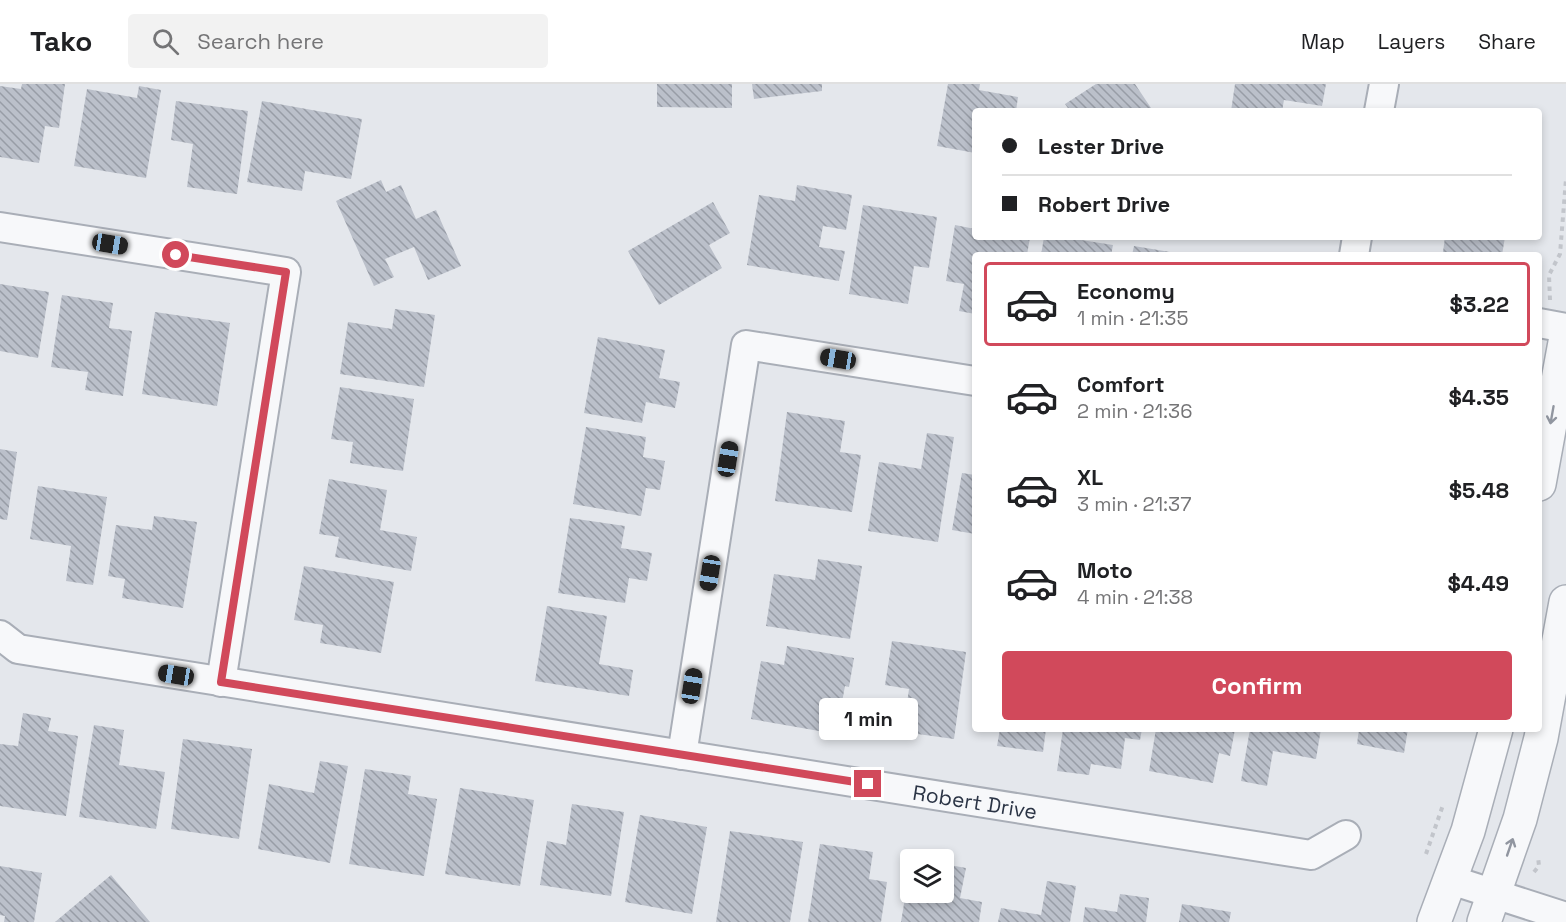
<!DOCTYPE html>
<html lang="en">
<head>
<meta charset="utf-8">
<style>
  body { margin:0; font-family:"Space Grotesk",sans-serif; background:#f2f2f2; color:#202124; height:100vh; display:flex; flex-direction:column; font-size:22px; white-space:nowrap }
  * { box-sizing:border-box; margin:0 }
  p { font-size:20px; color:#757577 }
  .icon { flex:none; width:33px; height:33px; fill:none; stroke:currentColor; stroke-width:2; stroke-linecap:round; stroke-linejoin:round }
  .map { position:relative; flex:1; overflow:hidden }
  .panel { position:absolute; left:972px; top:168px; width:570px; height:480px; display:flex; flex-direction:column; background:#fff; border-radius:6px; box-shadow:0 3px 9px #0003 }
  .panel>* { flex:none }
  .hud { position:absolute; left:972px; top:24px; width:570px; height:132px; border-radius:6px; box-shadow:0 3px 9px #0003; display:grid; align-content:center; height:132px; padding:0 30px; background:#fff }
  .buttons { position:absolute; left:900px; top:765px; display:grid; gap:12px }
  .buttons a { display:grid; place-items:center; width:54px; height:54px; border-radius:6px; background:#fff; box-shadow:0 3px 9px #0003; font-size:30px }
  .end { position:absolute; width:27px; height:27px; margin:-14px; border:8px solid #d1495b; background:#fff; box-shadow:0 0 0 3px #fff }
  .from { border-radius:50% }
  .bubble { position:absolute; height:42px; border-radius:6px; background:#fff; box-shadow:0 3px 9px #0003; font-size:20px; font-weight:700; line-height:42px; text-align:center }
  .car { position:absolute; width:18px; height:36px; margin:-18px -9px; border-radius:8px; box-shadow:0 0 4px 2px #0007; background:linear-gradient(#222 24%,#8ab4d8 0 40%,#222 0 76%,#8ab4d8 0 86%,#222 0) }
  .hud b { display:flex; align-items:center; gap:21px; height:57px; font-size:22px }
  .hud b+b { border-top:2px solid #e0e0e0 }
  .hud i { width:15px; height:15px; background:#202124 }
  ul { padding:10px 0 0; list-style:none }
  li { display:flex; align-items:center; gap:18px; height:84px; margin:0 12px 9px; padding:0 18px; border:3px solid transparent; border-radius:6px }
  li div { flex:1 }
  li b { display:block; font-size:22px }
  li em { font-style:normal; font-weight:700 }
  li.current { border-color:#d1495b }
  li>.icon { width:54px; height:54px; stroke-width:1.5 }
  .action { display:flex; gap:12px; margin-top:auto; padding:12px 30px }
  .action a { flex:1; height:69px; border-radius:6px; background:#d1495b; color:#fff; font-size:24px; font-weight:700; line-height:69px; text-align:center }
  header { display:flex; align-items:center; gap:36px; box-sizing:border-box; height:84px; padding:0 30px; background:#fff; border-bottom:2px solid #e0e0e0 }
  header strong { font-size:28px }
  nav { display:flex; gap:33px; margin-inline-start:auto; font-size:21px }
  .search { width:420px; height:54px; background:#f2f2f2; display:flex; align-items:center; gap:15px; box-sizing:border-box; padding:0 21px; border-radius:6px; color:#757577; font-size:22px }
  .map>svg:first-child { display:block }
  .building { fill:url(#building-back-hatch) }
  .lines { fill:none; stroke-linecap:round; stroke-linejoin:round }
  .minor-casing { stroke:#a9aeb7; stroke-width:32 }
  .tertiary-casing { stroke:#a9aeb7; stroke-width:36 }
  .path { stroke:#c2c5cb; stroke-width:4; stroke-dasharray:4.5 4.5; stroke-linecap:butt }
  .minor { stroke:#f7f8fa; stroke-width:28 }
  .tertiary { stroke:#f7f8fa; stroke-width:33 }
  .oneway { stroke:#9196a0 }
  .route { stroke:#d1495b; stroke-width:8 }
  .labels { text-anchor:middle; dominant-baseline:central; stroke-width:6; stroke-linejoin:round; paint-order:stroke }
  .street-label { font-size:21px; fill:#2b3445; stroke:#f4f6f9 }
</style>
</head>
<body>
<header>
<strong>Tako</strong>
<div class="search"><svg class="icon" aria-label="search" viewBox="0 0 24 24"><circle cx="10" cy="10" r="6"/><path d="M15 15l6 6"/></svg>Search here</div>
<nav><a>Map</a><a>Layers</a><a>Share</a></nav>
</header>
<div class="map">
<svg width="1566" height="838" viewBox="0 0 1566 838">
  <defs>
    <pattern id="building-back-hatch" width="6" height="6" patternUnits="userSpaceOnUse" patternTransform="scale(1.5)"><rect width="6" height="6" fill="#bbc0ca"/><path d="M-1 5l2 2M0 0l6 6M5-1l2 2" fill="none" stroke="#989da6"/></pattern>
  </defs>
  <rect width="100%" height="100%" fill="#e4e7ec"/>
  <path class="building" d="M22 0H65L59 44 45 42 39 79 0 73V2L21 5Z
    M657 0H732V24L657 23Z
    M752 0H822V7L754 15Z
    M948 0H980L979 6 1018 13 1016 27H975V69L937 62Z
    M1096 0H1135L1153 27H1070L1065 20Z
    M1235 0H1326L1322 22 1284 16 1282 27H1231Z
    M139 2 161 6 146 94 74 82 87 5 137 14Z
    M176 17 248 27 237 110 187 103 193 60 171 56Z
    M262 17 362 35 351 95 305 87 302 107 247 98Z
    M381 96 386 108 401 101 416 135 436 126 461 182 428 196 414 163 385 175 394 193 374 202 336 117Z
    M797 101 852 111 846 146 823 142 819 163 845 167 839 197 747 181 759 111 795 117Z
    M713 118 730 149 709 161 722 184 659 221 628 167Z
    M863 121 937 133 929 184 914 182 908 220 849 210Z
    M955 141 975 145V153H1030L1027 171H975V230L959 227 964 200 946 197Z
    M1044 153H1062L1113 161 1111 171H1041Z
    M1445 153H1505L1502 171 1443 168Z
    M1134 162 1182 170V171H1132Z
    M0 200 49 208 38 274 0 267Z
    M62 211 113 219 109 244 132 247 123 312 85 306 88 288 51 283Z
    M395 225 435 231 424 303 340 290 348 238 392 245Z
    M155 228 230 239 217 322 142 310Z
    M598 253 665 266 659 294 680 298 675 324 646 318 642 339 584 329Z
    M340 303 414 315 403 387 350 379 353 358 331 355Z
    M787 328 845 337 840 368 861 371 852 428 775 417Z
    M586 343 646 353 643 373 665 377 660 406 646 404 641 432 573 420Z
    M927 349 954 353 938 458 868 447 879 378 921 385Z
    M0 365 17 368 7 436 0 435Z
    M962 389 975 391V450L952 446Z
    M329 395 387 406 380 446 417 453 411 487 335 473 339 453 319 450Z
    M38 402 107 413 93 501 66 497 71 462 30 455Z
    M154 432 197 438 183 524 122 514 125 495 108 492 116 441 152 446Z
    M570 434 625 442 621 464 652 469 647 497 629 494 625 519 558 509Z
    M818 475 862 482 850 555 766 542 774 490 815 496Z
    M304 482 394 498 381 569 320 559 323 541 294 536Z
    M547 522 607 532 599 580 633 586 629 612 535 597Z
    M892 557 966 568 954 655 903 648 909 605 885 601Z
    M787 562 854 574 849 603 845 602 836 650 751 635 761 577 784 581Z
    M23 629 51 634 48 647 78 652 66 732 0 722V660L18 662Z
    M94 641 124 646 119 681 165 688 156 745 79 733Z
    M1000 645H1046L1043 668 997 662Z
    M1063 645H1142L1140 656 1125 654 1121 685 1091 680 1089 691 1057 687Z
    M1156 645H1235L1230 672 1219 669 1213 699 1149 687Z
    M1250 645H1321L1316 675 1273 667 1267 702 1241 697Z
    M1359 645H1408L1404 669 1357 660Z
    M183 655 252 665 239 755 171 745Z
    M320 677 348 682 330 779 258 765 269 700 314 709Z
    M365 685 411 692 408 710 437 715 424 792 349 780Z
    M460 704 534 716 520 802 445 790Z
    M572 720 624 728 611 812 540 801 547 757 566 761Z
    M640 731 707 743 692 830 625 818Z
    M730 747 803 758 790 838H716Z
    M820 760 873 768 869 795 887 798 881 838H808Z
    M944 780 966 784 960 814 982 818 979 838H901L909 790 910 808H944Z
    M0 782 42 789 34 838H4L5 832 0 831Z
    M111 791 150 838H55Z
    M1047 797 1076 802 1070 838H998L1001 824 1041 831Z
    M1120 810 1149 814 1146 838H1083L1085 823 1117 828Z
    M1182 820 1231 828 1229 838H1179Z"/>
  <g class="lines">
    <defs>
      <g id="minor">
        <path d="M1379 27 1384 0"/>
        <path d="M0 143 286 188 221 598"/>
        <path d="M1354 171 1357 153"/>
        <path d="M1539 239 1566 244"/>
        <path id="s1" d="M0 551 18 565 1311 771 1346 751"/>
        <path d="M682 671 746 261 975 297"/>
        <path d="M1451 796 1566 833"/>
      </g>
      <path id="tertiary" d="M1539 400 1566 253
        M1434 838 1468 747 1496 645
        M1484 838 1520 735 1541 654 1566 518"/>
    </defs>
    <use href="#minor" class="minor-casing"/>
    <use href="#tertiary" class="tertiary-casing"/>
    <path class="path" d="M1550 216 1549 191 1560 170 1566 95
      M1426 770 1443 721
      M1534 788 1539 782 1538 773"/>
    <use href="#minor" class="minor"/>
    <use href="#tertiary" class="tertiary"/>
  </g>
  <defs><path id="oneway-shaft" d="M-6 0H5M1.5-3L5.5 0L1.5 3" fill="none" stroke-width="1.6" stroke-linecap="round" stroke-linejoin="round" transform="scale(1.5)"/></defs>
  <g class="oneway">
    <use href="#oneway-shaft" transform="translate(1552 331) rotate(100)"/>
    <use href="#oneway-shaft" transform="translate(1510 763) rotate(-71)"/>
  </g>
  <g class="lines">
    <path class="route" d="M176 171 286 188 221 598 868 700"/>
  </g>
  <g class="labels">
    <g class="street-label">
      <text stroke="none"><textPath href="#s1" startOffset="992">Robert Drive</textPath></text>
    </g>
  </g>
</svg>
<div class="buttons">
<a><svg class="icon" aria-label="layers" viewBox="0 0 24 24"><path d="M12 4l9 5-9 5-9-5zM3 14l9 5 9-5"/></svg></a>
</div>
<i class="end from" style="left:176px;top:171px"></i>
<i class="end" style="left:868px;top:700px"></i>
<div class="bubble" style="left:819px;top:614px;width:99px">1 min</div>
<i class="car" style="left:110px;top:160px;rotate:99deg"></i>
<i class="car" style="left:838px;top:275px;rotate:279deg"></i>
<i class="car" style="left:728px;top:375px;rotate:9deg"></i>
<i class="car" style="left:710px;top:489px;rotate:189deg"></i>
<i class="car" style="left:176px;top:591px;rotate:279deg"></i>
<i class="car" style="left:692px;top:602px;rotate:9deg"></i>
<div class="hud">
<b><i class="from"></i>Lester Drive</b>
<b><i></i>Robert Drive</b>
</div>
<section class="panel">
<ul>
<li class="current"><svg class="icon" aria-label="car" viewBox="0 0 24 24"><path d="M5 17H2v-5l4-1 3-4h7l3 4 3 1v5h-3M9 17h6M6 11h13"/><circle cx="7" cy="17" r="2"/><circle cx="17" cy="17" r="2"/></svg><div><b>Economy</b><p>1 min · 21:35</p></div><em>$3.22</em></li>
<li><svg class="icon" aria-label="car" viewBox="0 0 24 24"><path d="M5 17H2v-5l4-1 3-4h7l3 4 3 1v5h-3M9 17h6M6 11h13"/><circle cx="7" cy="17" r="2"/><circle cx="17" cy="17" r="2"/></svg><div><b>Comfort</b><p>2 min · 21:36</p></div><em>$4.35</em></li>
<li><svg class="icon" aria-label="car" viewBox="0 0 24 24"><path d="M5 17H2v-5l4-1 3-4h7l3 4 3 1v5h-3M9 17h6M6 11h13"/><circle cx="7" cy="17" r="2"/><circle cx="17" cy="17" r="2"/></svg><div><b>XL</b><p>3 min · 21:37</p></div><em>$5.48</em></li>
<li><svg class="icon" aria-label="car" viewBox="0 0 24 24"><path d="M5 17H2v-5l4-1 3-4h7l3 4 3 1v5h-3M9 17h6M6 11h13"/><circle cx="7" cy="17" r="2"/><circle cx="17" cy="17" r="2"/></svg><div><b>Moto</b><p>4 min · 21:38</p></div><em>$4.49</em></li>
</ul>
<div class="action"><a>Confirm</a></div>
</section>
</div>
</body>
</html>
